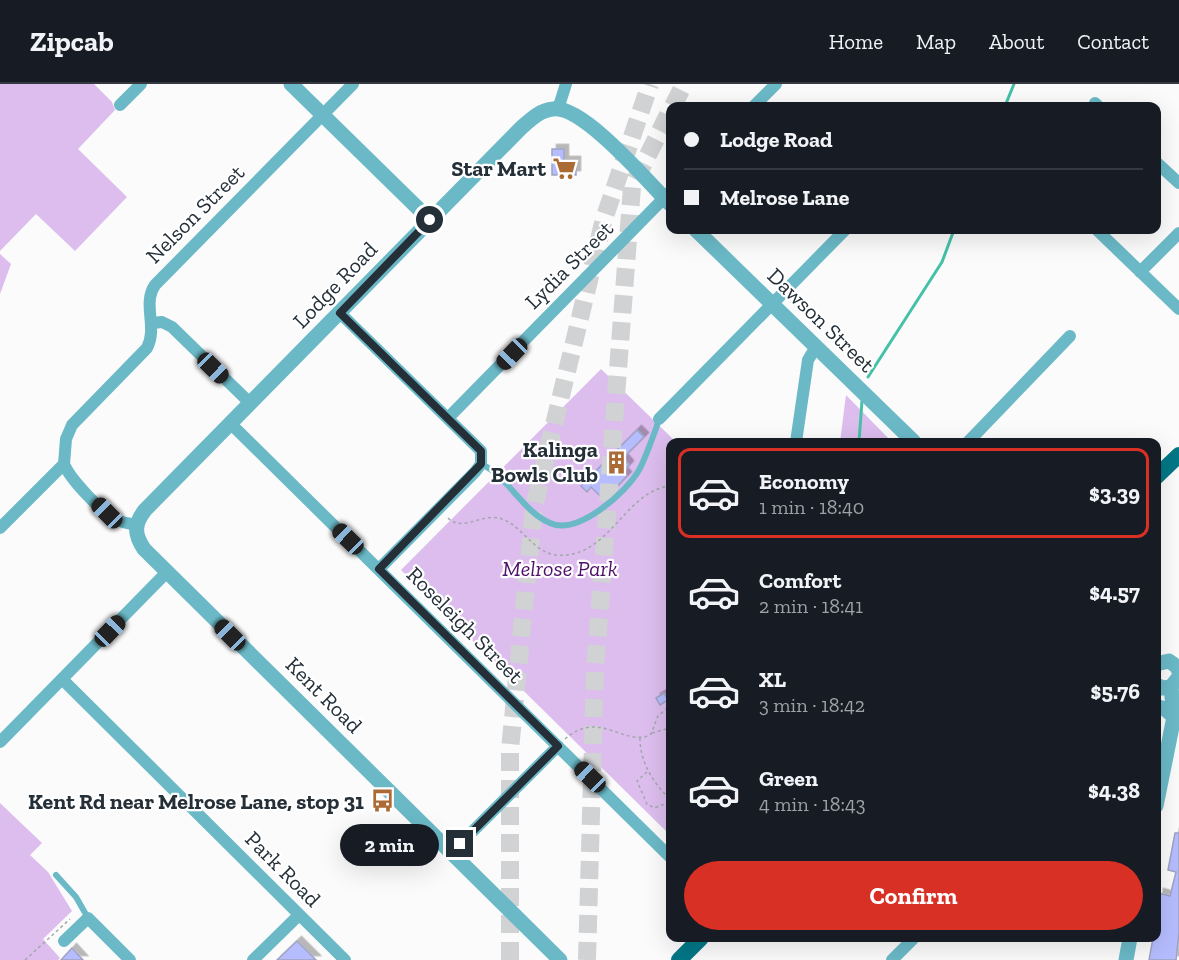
<!DOCTYPE html>
<html lang="en">
<head>
<meta charset="utf-8">
<style>
  body { margin:0; font-family:"Zilla Slab",serif; background:#242831; color:#f1f3f6; height:100vh; display:flex; flex-direction:column; font-size:22px; white-space:nowrap }
  * { box-sizing:border-box; margin:0 }
  p { font-size:20px; color:#9ea1a6 }
  .icon { flex:none; width:33px; height:33px; fill:none; stroke:currentColor; stroke-width:2; stroke-linecap:round; stroke-linejoin:round }
  .map { position:relative; flex:1; overflow:hidden }
  .side { position:absolute; left:666px; top:354px; width:495px; height:504px; display:flex; flex-direction:column; background:#171b24; border-radius:12px; box-shadow:0 6px 24px #0002 }
  .side>* { flex:none }
  .top-card { position:absolute; left:666px; top:18px; width:495px; height:132px; border-radius:12px; box-shadow:0 6px 24px #0002; display:grid; align-content:center; height:132px; padding:0 18px; background:#171b24 }
  .end { position:absolute; width:27px; height:27px; margin:-14px; border:8px solid #242f38; background:#fff; box-shadow:0 0 0 3px #fff }
  .from { border-radius:50% }
  .bubble { position:absolute; height:42px; border-radius:21px; background:#171b24; box-shadow:0 6px 24px #0002; font-size:20px; font-weight:800; line-height:42px; text-align:center }
  .car { position:absolute; width:18px; height:36px; margin:-18px -9px; border-radius:8px; box-shadow:0 0 4px 2px #0007; background:linear-gradient(#222 24%,#8ab4d8 0 40%,#222 0 76%,#8ab4d8 0 86%,#222 0) }
  .top-card b { display:flex; align-items:center; gap:21px; height:57px; font-size:22px }
  .top-card b+b { border-top:2px solid #363941 }
  .top-card i { width:15px; height:15px; background:#f1f3f6 }
  ul { padding:10px 0 0; list-style:none }
  li { display:flex; align-items:center; gap:18px; height:90px; margin:0 12px 9px; padding:0 6px; border:3px solid transparent; border-radius:12px }
  li div { flex:1 }
  li b { display:block; font-size:22px }
  li em { font-style:normal; font-weight:800 }
  li.selected { border-color:#d93025 }
  li>.icon { width:54px; height:54px; stroke-width:1.5 }
  .primary-button { display:flex; gap:12px; margin-top:auto; padding:12px 18px }
  .primary-button a { flex:1; height:69px; border-radius:36px; background:#d93025; color:#fff; font-size:24px; font-weight:800; line-height:69px; text-align:center }
  header { display:flex; align-items:center; gap:36px; box-sizing:border-box; height:84px; padding:0 30px; background:#171b24; border-bottom:2px solid #363941 }
  header strong { font-size:28px }
  nav { display:flex; gap:33px; margin-inline-start:auto; font-size:21px }
  .map>svg:first-child { display:block }
  .green { fill:#dcbdee }
  .lines { fill:none; stroke-linecap:round; stroke-linejoin:round }
  .stream { stroke:#44c1a6; stroke-width:3 }
  .building { fill:#b6bdff; stroke:#9fa3c3; stroke-width:1.5; filter:url(#shadow) }
  .motorway-tunnel { stroke:#d0d2d4; stroke-width:18; stroke-dasharray:18 9; stroke-linecap:butt }
  .path { stroke:#a3a7ab; stroke-width:1.5; stroke-dasharray:3 3; stroke-linecap:butt }
  .service { stroke:#6bb9c7; stroke-width:6 }
  .minor { stroke:#6bb9c7; stroke-width:12 }
  .tertiary { stroke:#6bb9c7; stroke-width:15 }
  .primary { stroke:#027786; stroke-width:16 }
  .route { stroke:#242f38; stroke-width:8 }
  .labels { text-anchor:middle; dominant-baseline:central; stroke-width:4.5; stroke-linejoin:round; paint-order:stroke }
  .poi-label { font-size:22px; font-weight:bold; fill:#242f38; stroke:#fff; text-anchor:end }
  .street-label { font-size:22px; fill:#242f38; stroke:#fff }
  .park-label { font-size:22px; font-style:italic; fill:#50116a; stroke:#fff }
</style>
</head>
<body>
<header>
<strong>Zipcab</strong>
<nav><a>Home</a><a>Map</a><a>About</a><a>Contact</a></nav>
</header>
<div class="map">
<svg width="1179" height="876" viewBox="0 0 1179 876">
  <defs>
    <filter id="shadow"><feDropShadow dx="4.5" dy="-4.5" stdDeviation="0" flood-color="#0004"/></filter>
  </defs>
  <rect width="100%" height="100%" fill="#fbfbfb"/>
  <path class="green" d="M0 0H94L112 18 115 26 78 65 127 113 75 167 36 130 0 167Z
    M0 170 11 180 0 210Z
    M601 285 676 358H670V751L401 486Z
    M846 311 892 358H840Z
    M0 719 42 759 30 771 48 788 72 827 43 855 60 874 58 876H0Z"/>
  <g class="lines">
    <path class="stream" d="M1005 22 1014 0
      M868 293 942 178 954 146
      M859 358 862 317"/>
  </g>
  <path class="building" d="M552 65H564V77H576V91H552Z
    M637 346 644 353 623 374 629 381 623 388 627 392 604 416 591 403 587 408 581 402Z
    M664 609 668 616 660 621 656 614Z
    M1175 749H1179V848L1176 876H1149L1153 854H1156L1159 809 1170 812 1176 788 1168 786Z
    M297 857 316 876H277Z
    M72 864 83 876H61Z"/>
  <g class="lines">
    <path class="motorway-tunnel" d="M673 22 684 0
      M510 876V665L534 423 604 135 650 0
      M587 876 595 586 632 103 670 27"/>
    <path class="path" d="M448 434C462 448 481 430 499 434 522 440 532 468 556 471 609 476 624 407 670 402
      M652 649 666 645
      M640 654C640 678 653 699 670 715
      M565 655C597 627 618 657 645 653L651 650 658 632 670 622
      M647 688 637 697 647 720 654 724 670 718
      M25 876 70 835"/>
    <path class="service" d="M481 380C508 392 522 427 550 439 577 452 626 409 639 386 643 380 658 340 659 335
      M56 791 76 813 88 834"/>
    <path class="minor" d="M1095 19 1098 22
      M120 21 141 0
      M754 22 776 0
      M558 25 566 0
      M1156 78 1179 99
      M1097 146 1179 225
      M1140 188 1179 149
      M340 229 481 367V380L475 388 379 485
      M153 239 162 238 172 243 250 319
      M448 334 670 108
      M659 335 845 146
      M230 339 670 773
      M796 358 808 276 816 263
      M968 358 1070 252
      M64 380C70 395 102 429 117 436 123 439 129 439 136 441
      M0 444 64 380 66 355 72 341 147 264C158 243 142 220 155 201L353 0
      M63 596 345 876
      M0 658 167 488
      M451 769 558 662
      M64 857 88 834 130 876
      M253 876 299 831
      M892 876 914 854"/>
    <path class="tertiary" d="M291 0 430 136
      M696 146 914 358
      M1156 580 1169 577 1176 582 1179 587
      M1156 601 1163 604 1171 603 1179 593
      M1156 622 1165 625 1174 633
      M1156 722 1174 633 1171 603
      M560 876 144 465C134 450 134 440 145 426L521 44C530 36 540 26 553 25 583 21 648 98 670 120
      M1126 876 1130 854"/>
    <path class="primary" d="M1156 393 1179 371
      M679 876 701 854"/>
  </g>
  <g class="lines">
    <path class="route" d="M430 136 340 229 481 367V380L379 485 558 662 460 760"/>
  </g>
  <defs>
    <symbol id="supermarket-bare" viewBox="-9 -9 18 18"><path d="M-6-5.5h2.5l.6 2H6L4.5 2H-2.5L-4.4-4H-6ZM-1.5 3.2a1.3 1.3 0 1 0 .1 0ZM3 3.2a1.3 1.3 0 1 0 .1 0Z" fill="#ac6a35" stroke="#fff" stroke-width="2.5" paint-order="stroke"/></symbol>
    <symbol id="building-bare" viewBox="-9 -9 18 18"><path d="M-4-6H4V6H1V3H-1V6H-4ZM-2.5-4.3h1.7v1.8h-1.7ZM.8-4.3h1.7v1.8H.8ZM-2.5-1h1.7V.8h-1.7ZM.8-1h1.7V.8H.8Z" fill="#ac6a35" stroke="#fff" stroke-width="2.5" paint-order="stroke"/></symbol>
    <symbol id="bus-bare" viewBox="-9 -9 18 18"><path d="M-5-6H5V4H4V6H2V4H-2V6H-4V4H-5ZM-3.5-4V0h7V-4ZM-3.5 1.2v1.5H-2V1.2ZM2 1.2v1.5H3.5V1.2Z" fill="#ac6a35" stroke="#fff" stroke-width="2.5" paint-order="stroke"/></symbol>
  </defs>
  <g fill-rule="evenodd">
    <use href="#supermarket-bare" x="548" y="68" width="33" height="33"/>
    <use href="#building-bare" x="600" y="362" width="33" height="33"/>
    <use href="#bus-bare" x="366" y="700" width="33" height="33"/>
  </g>
  <g class="labels">
    <g class="poi-label">
      <text x="546" y="84">Star Mart</text>
      <text x="598" y="365">Kalinga<tspan x="598" dy="25">Bowls Club</tspan></text>
      <text x="364" y="717">Kent Rd near Melrose Lane, stop 31</text>
    </g>
    <g class="street-label">
      <text transform="translate(195 130) rotate(-45)">Nelson Street</text>
      <text transform="translate(569 181) rotate(-45)">Lydia Street</text>
      <text transform="translate(335 201) rotate(-46)">Lodge Road</text>
      <text transform="translate(821 236) rotate(44)">Dawson Street</text>
      <text transform="translate(465 541) rotate(45)">Roseleigh Street</text>
      <text transform="translate(324 611) rotate(45)">Kent Road</text>
      <text transform="translate(283 785) rotate(45)">Park Road</text>
    </g>
    <g class="park-label">
      <text x="560" y="484">Melrose Park</text>
    </g>
  </g>
</svg>
<i class="end from" style="left:430px;top:136px"></i>
<i class="end" style="left:460px;top:760px"></i>
<div class="bubble" style="left:340px;top:740px;width:99px">2 min</div>
<i class="car" style="left:512px;top:270px;rotate:224deg"></i>
<i class="car" style="left:213px;top:284px;rotate:134deg"></i>
<i class="car" style="left:107px;top:429px;rotate:315deg"></i>
<i class="car" style="left:348px;top:455px;rotate:314deg"></i>
<i class="car" style="left:110px;top:547px;rotate:44deg"></i>
<i class="car" style="left:230px;top:551px;rotate:315deg"></i>
<i class="car" style="left:590px;top:693px;rotate:314deg"></i>
<div class="top-card">
<b><i class="from"></i>Lodge Road</b>
<b><i></i>Melrose Lane</b>
</div>
<section class="side">
<ul>
<li class="selected"><svg class="icon" aria-label="car" viewBox="0 0 24 24"><path d="M5 17H2v-5l4-1 3-4h7l3 4 3 1v5h-3M9 17h6M6 11h13"/><circle cx="7" cy="17" r="2"/><circle cx="17" cy="17" r="2"/></svg><div><b>Economy</b><p>1 min · 18:40</p></div><em>$3.39</em></li>
<li><svg class="icon" aria-label="car" viewBox="0 0 24 24"><path d="M5 17H2v-5l4-1 3-4h7l3 4 3 1v5h-3M9 17h6M6 11h13"/><circle cx="7" cy="17" r="2"/><circle cx="17" cy="17" r="2"/></svg><div><b>Comfort</b><p>2 min · 18:41</p></div><em>$4.57</em></li>
<li><svg class="icon" aria-label="car" viewBox="0 0 24 24"><path d="M5 17H2v-5l4-1 3-4h7l3 4 3 1v5h-3M9 17h6M6 11h13"/><circle cx="7" cy="17" r="2"/><circle cx="17" cy="17" r="2"/></svg><div><b>XL</b><p>3 min · 18:42</p></div><em>$5.76</em></li>
<li><svg class="icon" aria-label="car" viewBox="0 0 24 24"><path d="M5 17H2v-5l4-1 3-4h7l3 4 3 1v5h-3M9 17h6M6 11h13"/><circle cx="7" cy="17" r="2"/><circle cx="17" cy="17" r="2"/></svg><div><b>Green</b><p>4 min · 18:43</p></div><em>$4.38</em></li>
</ul>
<div class="primary-button"><a>Confirm</a></div>
</section>
</div>
</body>
</html>
